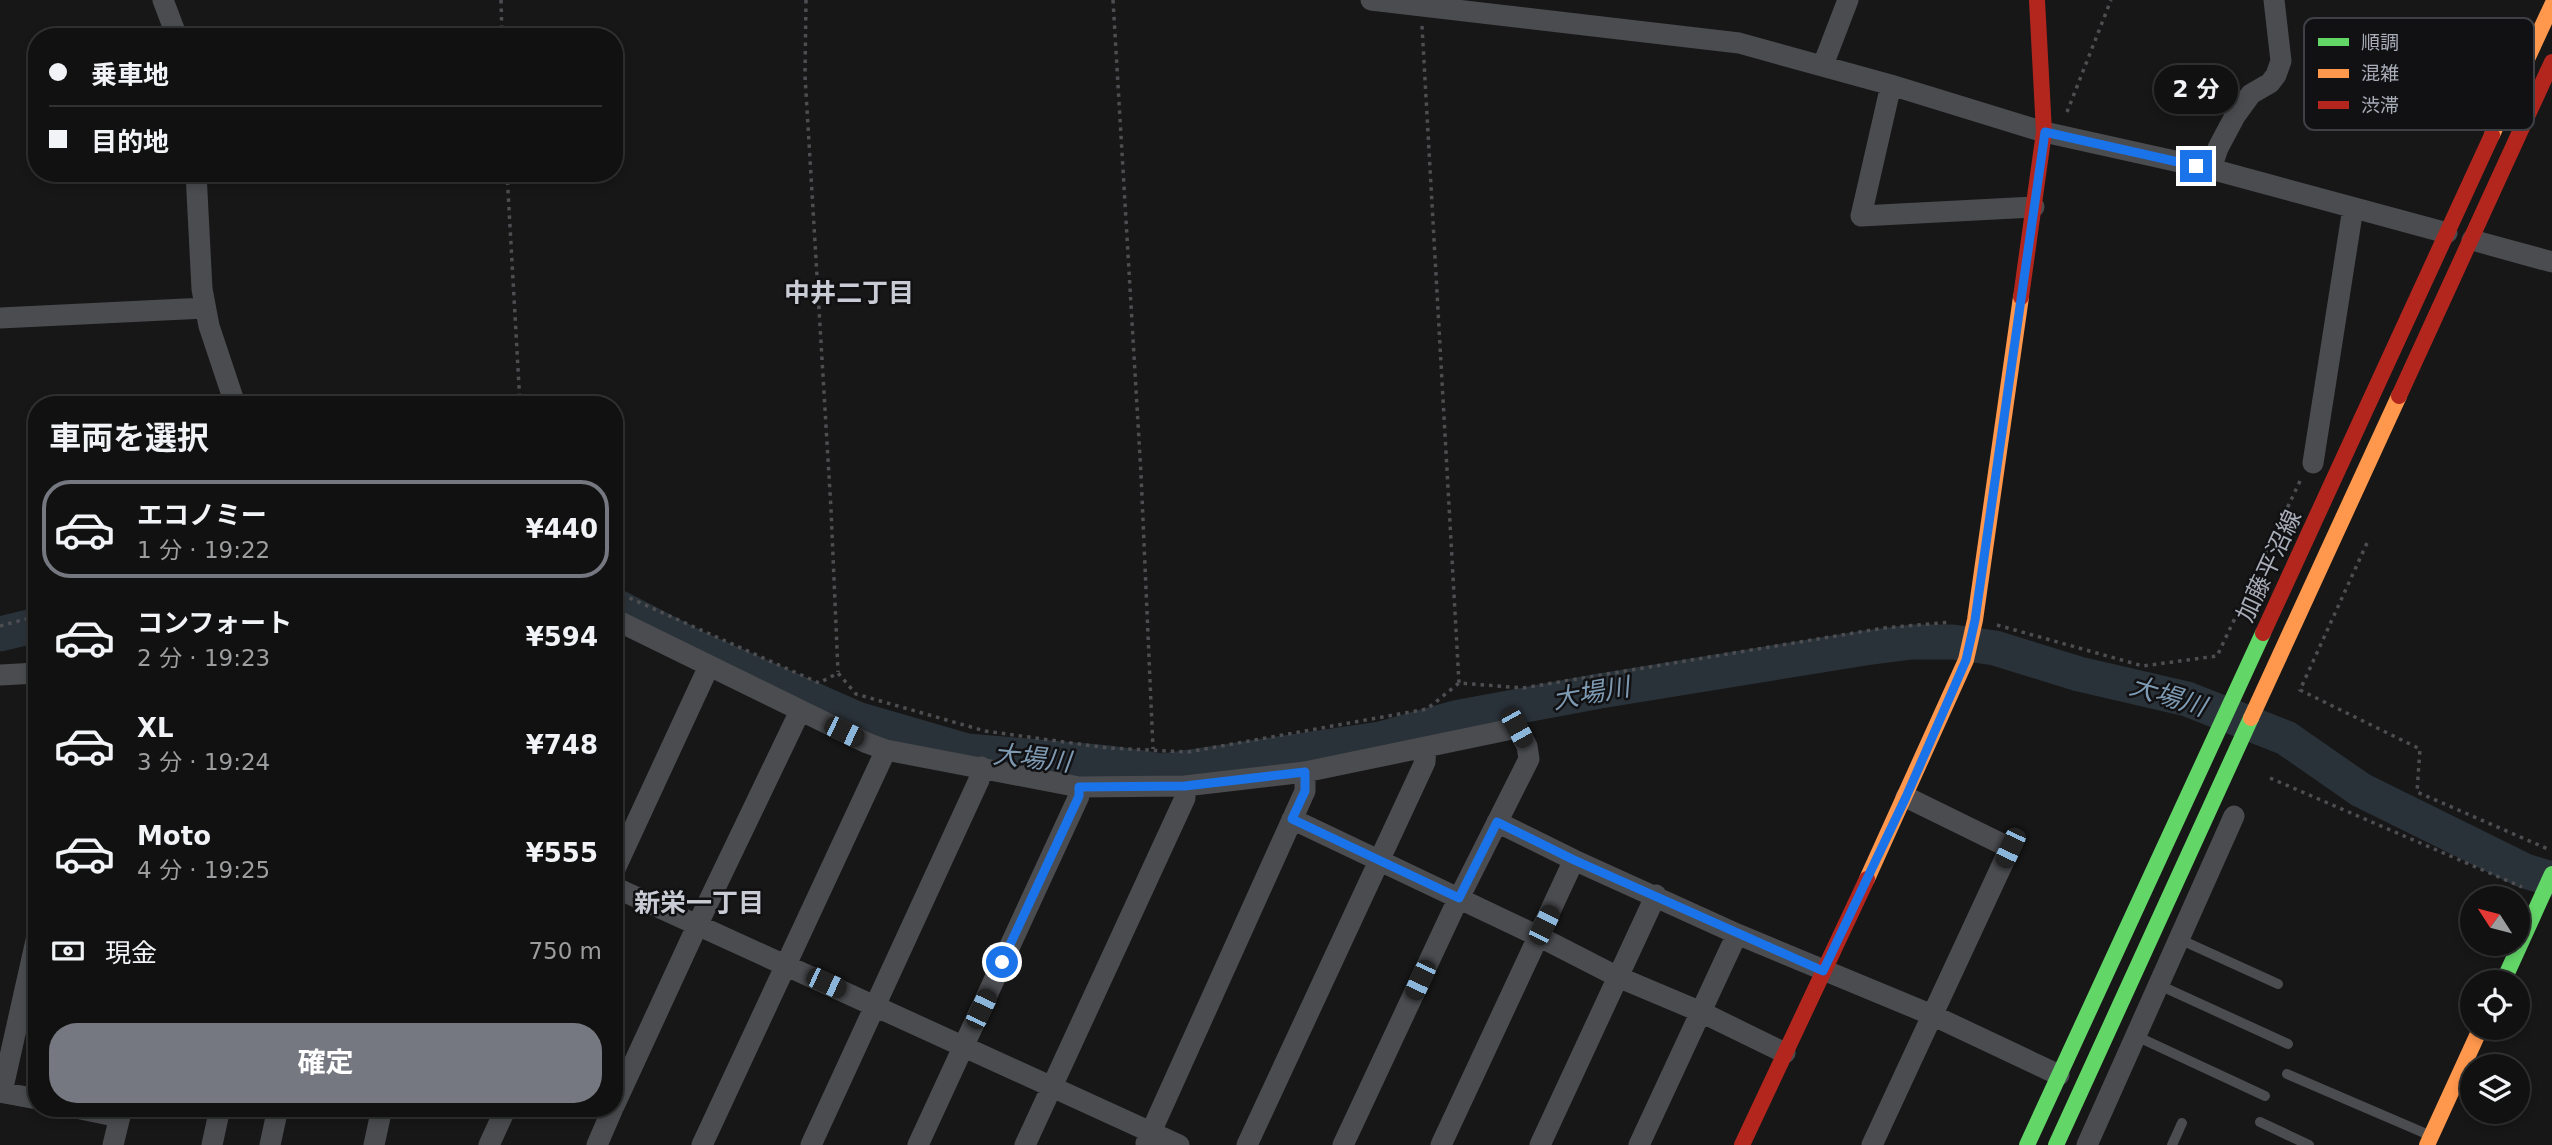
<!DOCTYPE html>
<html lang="ja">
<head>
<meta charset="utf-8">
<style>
  body { margin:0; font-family:"DejaVu Sans","Noto Sans JP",sans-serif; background:#1e1f1f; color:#f1f3f6; height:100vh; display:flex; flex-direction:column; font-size:26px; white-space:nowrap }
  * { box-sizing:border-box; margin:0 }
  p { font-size:23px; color:#9c9d9f }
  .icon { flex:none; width:38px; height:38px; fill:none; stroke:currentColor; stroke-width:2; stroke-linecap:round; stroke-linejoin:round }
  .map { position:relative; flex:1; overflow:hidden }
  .details { position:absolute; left:28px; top:396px; width:595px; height:721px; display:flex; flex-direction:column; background:#111; border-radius:28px; box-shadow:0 4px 10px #0003,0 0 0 2px #303131 }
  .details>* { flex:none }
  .guide { position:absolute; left:28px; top:28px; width:595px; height:154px; border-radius:28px; box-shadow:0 4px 10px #0003,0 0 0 2px #303131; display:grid; align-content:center; height:154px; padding:0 21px; background:#111 }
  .needle { width:46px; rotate:306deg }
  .fabs { position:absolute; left:2460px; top:886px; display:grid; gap:14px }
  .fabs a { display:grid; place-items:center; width:70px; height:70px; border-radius:50%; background:#111; box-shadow:0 4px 10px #0003,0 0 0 2px #303131; font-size:35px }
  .end { position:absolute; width:32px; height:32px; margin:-16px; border:9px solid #1a73e8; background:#fff; box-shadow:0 0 0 4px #fff }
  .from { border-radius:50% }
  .bubble { position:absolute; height:49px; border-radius:24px; background:#111; box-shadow:0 4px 10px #0003,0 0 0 2px #303131; font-size:23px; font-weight:700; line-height:49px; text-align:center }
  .car { position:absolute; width:21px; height:42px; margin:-21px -10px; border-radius:9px; box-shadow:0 0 5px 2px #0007; background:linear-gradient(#222 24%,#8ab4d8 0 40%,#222 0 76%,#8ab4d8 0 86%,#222 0) }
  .guide b { display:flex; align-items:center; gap:24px; height:66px; font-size:26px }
  .guide b+b { border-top:2px solid #303131 }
  .guide i { width:18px; height:18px; background:#f1f3f6 }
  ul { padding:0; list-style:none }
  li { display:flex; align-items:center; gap:21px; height:98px; margin:0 14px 10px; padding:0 7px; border:4px solid transparent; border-radius:28px }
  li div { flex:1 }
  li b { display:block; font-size:26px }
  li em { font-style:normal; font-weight:700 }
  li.on { border-color:#757880 }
  li>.icon { width:63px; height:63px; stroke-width:1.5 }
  h2 { padding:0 21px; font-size:32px; line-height:84px }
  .pay { display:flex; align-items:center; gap:18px; height:77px; padding:0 21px; font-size:26px }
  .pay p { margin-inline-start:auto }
  .primary-button { display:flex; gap:14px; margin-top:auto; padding:14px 21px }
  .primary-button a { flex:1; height:80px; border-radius:28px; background:#757880; color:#fff; font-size:28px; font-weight:700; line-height:80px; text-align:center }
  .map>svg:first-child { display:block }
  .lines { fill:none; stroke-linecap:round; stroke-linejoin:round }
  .river { stroke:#2a3239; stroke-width:35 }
  .path { stroke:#4d4e52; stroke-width:3.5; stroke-dasharray:3.5 5; stroke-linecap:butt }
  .lane { stroke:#4b4c50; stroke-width:10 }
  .street { stroke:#4b4c50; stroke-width:21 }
  .fast { stroke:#63d668; stroke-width:16 }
  .slow { stroke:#ff974d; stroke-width:16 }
  .jam { stroke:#b3261e; stroke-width:16 }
  .route { stroke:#1a73e8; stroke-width:9 }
  .labels { text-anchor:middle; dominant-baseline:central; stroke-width:5; stroke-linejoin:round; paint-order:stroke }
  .street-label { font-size:24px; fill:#a8adb8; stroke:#111113 }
  .neighbourhood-label { font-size:26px; font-weight:bold; fill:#c9ccd4; stroke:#111113 }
  .water-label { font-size:26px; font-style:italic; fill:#7f9bb3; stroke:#111113 }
  .key { fill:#111113; stroke:#3e4045; stroke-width:2 }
  .key-label { font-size:19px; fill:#a8adb8 }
</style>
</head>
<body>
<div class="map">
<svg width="2552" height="1145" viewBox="0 0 2552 1145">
  <rect width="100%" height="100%" fill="#171717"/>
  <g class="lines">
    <path class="river" d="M614 605 697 648 857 719 967 751 1109 763 1163 771 1380 739 1455 718 1600 691 1865 648 1912 642H1953L1995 648 2079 674 2187 699 2286 738 2361 790 2525 871 2552 879
      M0 634 37 625"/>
    <path class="path" d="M501 0 502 37
      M806 0 805 76 831 509 838 672
      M1113 0 1141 474 1153 749
      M1422 26 1459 683
      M2067 112 2111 0
      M507 173 520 404
      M2367 543 2300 690 2420 749 2417 792 2548 849
      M614 591 819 683 838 673 856 694 985 731 1108 748 1188 752 1427 709 1459 683 1523 688 1884 628 1951 622
      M1997 625 2143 666 2217 656 2301 479
      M0 626 37 616
      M2270 778 2522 887"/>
    <path class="lane" d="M2179 939 2278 984
      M2159 985 2288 1044
      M2136 1036 2265 1096
      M2287 1074 2429 1135
      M2260 1122 2309 1145
      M2172 1145 2182 1123"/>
    <path class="street" d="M163 0 177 37
      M1371 0 1739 43 1891 85 2044 132 2211 169 2447 233
      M1823 65 1848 0
      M1891 85 1861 216 2034 207
      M2211 169 2218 148 2235 116 2251 94 2270 83 2276 75 2281 61 2274 0
      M196 173 202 289 209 326 235 404
      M2472 240 2552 262
      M0 318 205 308
      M2313 463 2353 208
      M614 619 867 743 886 750 1079 787 1185 786 1305 772 1517 728 1527 746 1529 759 1453 910 1343 1145
      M0 675 37 673
      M1292 819 1538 936 1618 977 1701 1012 1785 1053
      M1497 822 1574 860 1737 934 1932 1015 2059 1075
      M614 871 709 666
      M614 887 1179 1145
      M0 1092 37 1099
      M2 1092 37 936
      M614 1106 704 911 800 711
      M76 1108 119 1117
      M1146 1143 1305 791V772
      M113 1145 122 1108
      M212 1145 220 1108
      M270 1145 278 1108
      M374 1145 382 1108
      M489 1145 506 1108
      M597 1145 613 1108
      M702 1145 886 750
      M811 1145 979 780 981 767
      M918 1145 1079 796V787
      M1025 1145 1185 798V786
      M1247 1145 1425 762 1426 747
      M1441 1145 1574 860
      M1540 1145 1656 895
      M1639 1145 1737 934
      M1872 1145 2010 848 1906 797
      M2087 1145 2234 816"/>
    <path class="fast" d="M2503 982 2552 874
      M2027 1145 2263 633
      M2056 1145 2251 718"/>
    <path class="slow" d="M2492 135 2552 5
      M2251 718 2399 396
      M1867 879 1966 660 1975 620 2021 297
      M2427 1145 2481 1027"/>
    <path class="jam" d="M2021 297 2044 132 2037 0
      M2399 396 2552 62
      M2263 633 2492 135
      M1742 1145 1867 879"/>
  </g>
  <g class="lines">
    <path class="route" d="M1002 962 1079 796V787L1185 786 1305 772V791L1292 819 1459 898 1497 822 1574 860 1823 971 1906 797 1966 660 1975 620 2045 132 2196 166"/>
  </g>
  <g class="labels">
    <g class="street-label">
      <text transform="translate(2269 566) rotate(-65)">加藤平沼線</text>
    </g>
    <g class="neighbourhood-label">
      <text x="849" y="293">中井二丁目</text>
      <text x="699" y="903">新栄一丁目</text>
    </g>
    <g class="water-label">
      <text transform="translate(1591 693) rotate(-10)">大場川</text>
      <text transform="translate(2168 696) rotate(17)">大場川</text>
      <text transform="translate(1032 758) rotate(6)">大場川</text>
    </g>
  </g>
  <rect x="2304" y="18" width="230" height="112" rx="10" class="key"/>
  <rect x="2318" y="38" width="31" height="8" fill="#63d668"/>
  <rect x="2318" y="69" width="31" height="9" fill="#ff974d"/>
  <rect x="2318" y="101" width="31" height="8" fill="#b3261e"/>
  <g class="key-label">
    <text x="2361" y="49">順調</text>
    <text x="2361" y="80">混雑</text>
    <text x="2361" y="112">渋滞</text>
  </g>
</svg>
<div class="fabs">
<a><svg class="needle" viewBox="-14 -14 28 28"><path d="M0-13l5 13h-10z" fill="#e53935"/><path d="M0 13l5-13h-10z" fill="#9c9d9f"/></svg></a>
<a><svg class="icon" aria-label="locate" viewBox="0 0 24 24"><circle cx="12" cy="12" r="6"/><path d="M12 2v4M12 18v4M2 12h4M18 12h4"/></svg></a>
<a><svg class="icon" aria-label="layers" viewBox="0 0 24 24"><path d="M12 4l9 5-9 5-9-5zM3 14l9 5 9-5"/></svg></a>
</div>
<i class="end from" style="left:1002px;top:962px"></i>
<i class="end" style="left:2196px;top:166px"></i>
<div class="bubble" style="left:2154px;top:65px;width:84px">2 分</div>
<i class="car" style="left:1517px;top:728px;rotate:151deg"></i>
<i class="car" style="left:844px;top:732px;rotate:116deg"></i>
<i class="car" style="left:2010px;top:848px;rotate:205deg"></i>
<i class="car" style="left:1544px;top:925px;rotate:26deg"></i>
<i class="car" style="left:1420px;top:980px;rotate:205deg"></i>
<i class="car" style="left:826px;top:983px;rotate:115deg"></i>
<i class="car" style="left:981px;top:1009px;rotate:25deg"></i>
<div class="guide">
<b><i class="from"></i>乗車地</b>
<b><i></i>目的地</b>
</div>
<section class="details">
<h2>車両を選択</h2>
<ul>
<li class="on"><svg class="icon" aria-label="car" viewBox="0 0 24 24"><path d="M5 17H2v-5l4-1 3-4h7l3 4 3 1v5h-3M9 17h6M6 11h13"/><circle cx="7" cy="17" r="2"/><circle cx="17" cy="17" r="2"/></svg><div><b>エコノミー</b><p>1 分 · 19:22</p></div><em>¥440</em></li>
<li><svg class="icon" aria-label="car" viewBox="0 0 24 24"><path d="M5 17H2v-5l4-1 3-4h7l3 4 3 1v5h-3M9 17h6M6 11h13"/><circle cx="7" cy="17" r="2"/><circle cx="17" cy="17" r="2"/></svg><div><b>コンフォート</b><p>2 分 · 19:23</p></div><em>¥594</em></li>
<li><svg class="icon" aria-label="car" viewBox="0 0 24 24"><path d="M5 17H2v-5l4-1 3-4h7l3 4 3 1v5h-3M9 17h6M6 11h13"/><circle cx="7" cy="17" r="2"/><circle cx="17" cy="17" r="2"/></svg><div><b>XL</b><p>3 分 · 19:24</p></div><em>¥748</em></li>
<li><svg class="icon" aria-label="car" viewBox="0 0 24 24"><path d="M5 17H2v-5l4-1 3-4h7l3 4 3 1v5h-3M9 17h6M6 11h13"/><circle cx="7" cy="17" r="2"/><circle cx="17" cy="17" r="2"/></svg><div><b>Moto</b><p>4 分 · 19:25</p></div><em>¥555</em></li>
</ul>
<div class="pay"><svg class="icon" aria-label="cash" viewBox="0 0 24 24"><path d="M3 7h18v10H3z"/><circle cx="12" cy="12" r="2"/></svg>現金<p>750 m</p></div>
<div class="primary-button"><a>確定</a></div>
</section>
</div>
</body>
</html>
